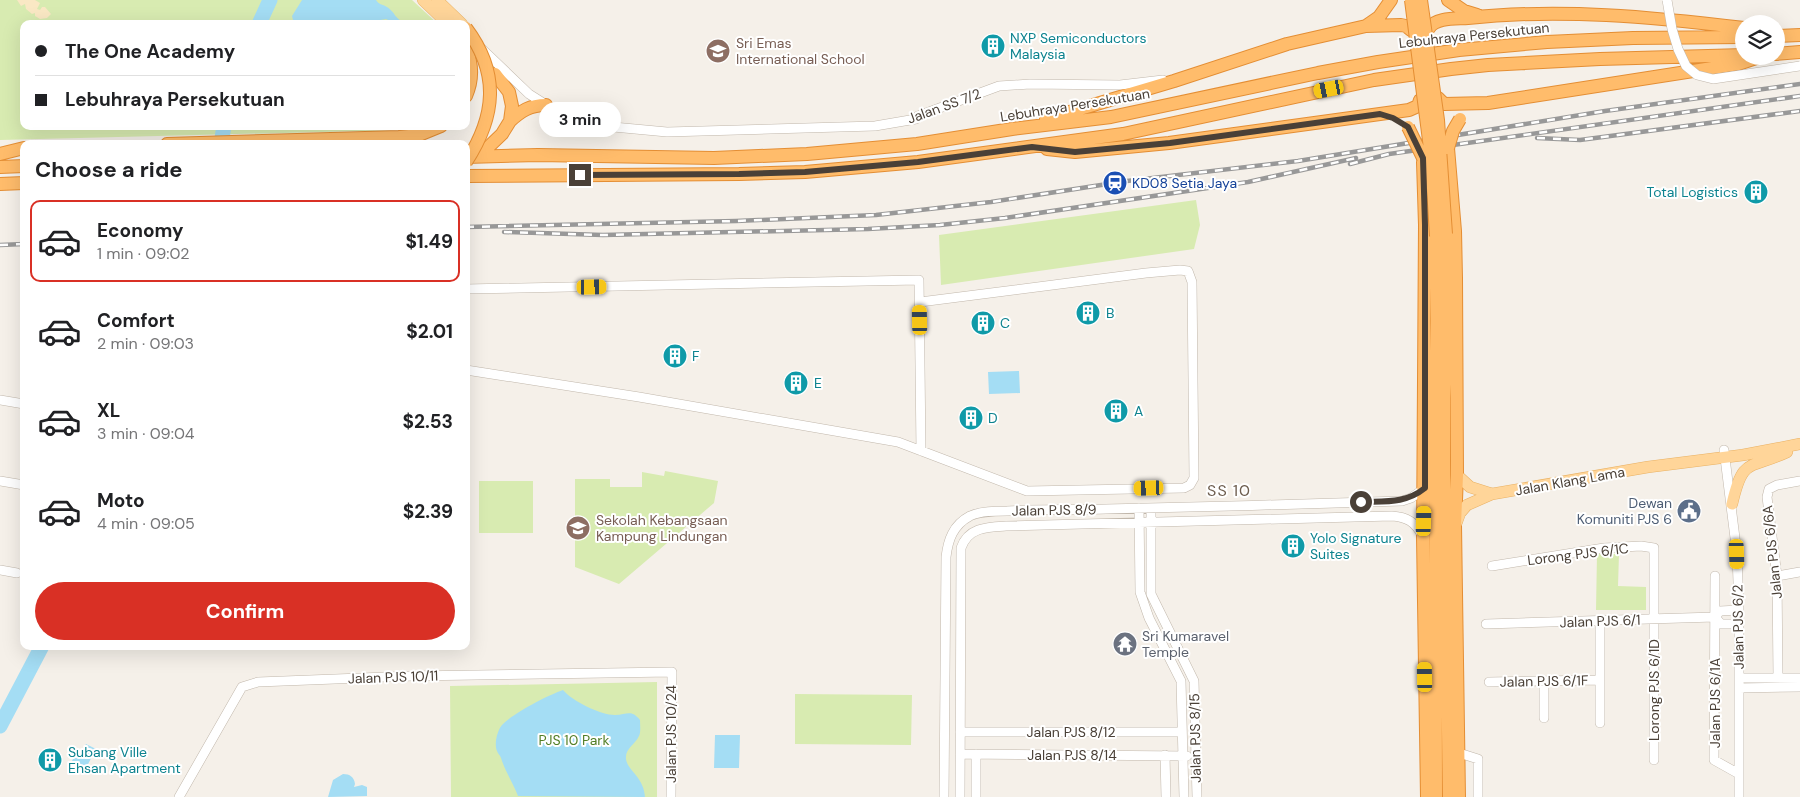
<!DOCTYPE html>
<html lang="en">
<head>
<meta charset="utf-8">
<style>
  body { margin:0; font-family:"DM Sans",sans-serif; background:#f6f6f6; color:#202124; height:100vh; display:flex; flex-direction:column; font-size:19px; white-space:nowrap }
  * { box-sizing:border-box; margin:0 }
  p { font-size:16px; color:#757577 }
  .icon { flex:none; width:28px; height:28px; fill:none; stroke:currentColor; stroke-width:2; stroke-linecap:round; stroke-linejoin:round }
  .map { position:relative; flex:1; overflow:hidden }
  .panel { position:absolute; left:20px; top:140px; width:450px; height:510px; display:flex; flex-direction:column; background:#fff; border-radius:10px; box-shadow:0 5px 20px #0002 }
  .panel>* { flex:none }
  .top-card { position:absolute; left:20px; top:20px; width:450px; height:110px; border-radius:10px; box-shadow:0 5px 20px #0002; display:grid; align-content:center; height:110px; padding:0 15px; background:#fff }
  .tools { position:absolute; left:1735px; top:15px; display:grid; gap:10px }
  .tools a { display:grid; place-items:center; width:50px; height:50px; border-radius:50%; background:#fff; box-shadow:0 5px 20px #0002; font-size:25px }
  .end { position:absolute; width:22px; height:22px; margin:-11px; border:6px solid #4a4037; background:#fff; box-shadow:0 0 0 2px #fff }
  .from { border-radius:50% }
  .bubble { position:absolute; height:35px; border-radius:18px; background:#fff; box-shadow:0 5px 20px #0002; font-size:16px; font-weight:700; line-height:35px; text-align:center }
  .car { position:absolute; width:15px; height:30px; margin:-15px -8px; border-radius:6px; box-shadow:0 0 4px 1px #0007; background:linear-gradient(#f5c518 24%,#345 0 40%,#f5c518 0 76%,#345 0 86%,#f5c518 0) }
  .top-card b { display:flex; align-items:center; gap:18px; height:48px; font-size:19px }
  .top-card b+b { border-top:1px solid #e0e0e0 }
  .top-card i { width:12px; height:12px; background:#202124 }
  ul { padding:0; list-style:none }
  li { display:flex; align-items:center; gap:15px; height:82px; margin:0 10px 8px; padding:0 5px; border:2px solid transparent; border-radius:10px }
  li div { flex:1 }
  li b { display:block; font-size:19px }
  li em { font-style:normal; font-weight:700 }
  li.current { border-color:#d93025 }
  li>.icon { width:45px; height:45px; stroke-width:1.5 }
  h2 { padding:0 15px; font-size:22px; line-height:60px }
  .cta { display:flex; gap:10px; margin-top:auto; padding:10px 15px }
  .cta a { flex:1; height:58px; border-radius:30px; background:#d93025; color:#fff; font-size:20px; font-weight:700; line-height:58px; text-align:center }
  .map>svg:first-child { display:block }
  .green { fill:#d8ebb1 }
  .sand { fill:#fae8c4 }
  .water { fill:#a4ddf4 }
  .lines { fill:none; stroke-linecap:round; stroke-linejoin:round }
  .river { stroke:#a4ddf4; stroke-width:15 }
  .minor-casing { stroke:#c1b7ab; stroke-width:10 }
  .major-casing { stroke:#e9b163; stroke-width:12 }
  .highway-casing { stroke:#e48e34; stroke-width:14 }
  .minor { stroke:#fff; stroke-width:9 }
  .major { stroke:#ffd599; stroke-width:11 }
  .highway { stroke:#ffbc6b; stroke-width:12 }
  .rail-casing { stroke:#989898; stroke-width:4.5 }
  .rail { stroke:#fff; stroke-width:2.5; stroke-dasharray:8; stroke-linecap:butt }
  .minor-bridge-casing { stroke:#c1b7ab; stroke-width:10; stroke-linecap:butt }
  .highway-bridge-casing { stroke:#e48e34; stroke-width:14; stroke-linecap:butt }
  .minor-bridge { stroke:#fff; stroke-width:9 }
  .highway-bridge { stroke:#ffbc6b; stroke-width:12 }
  .route { stroke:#4a4037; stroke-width:6 }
  .labels { text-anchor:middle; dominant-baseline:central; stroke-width:4; stroke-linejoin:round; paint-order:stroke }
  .street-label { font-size:14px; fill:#4a4037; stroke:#fff }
  .culture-label { font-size:14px; fill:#0d838f; stroke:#fff; text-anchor:start }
  .education-label { font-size:14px; fill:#785e54; stroke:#fff; text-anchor:start }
  .transit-label { font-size:14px; fill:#164399; stroke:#fff; text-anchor:start }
  .service-label { font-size:14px; fill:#4e5e75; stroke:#fff; text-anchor:end }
  .worship-label { font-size:14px; fill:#5b616d; stroke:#fff; text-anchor:start }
  .park-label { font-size:14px; fill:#537f27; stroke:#fff }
  .quarter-label { font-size:16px; letter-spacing:1px; fill:#6d5d4e; stroke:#fff }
</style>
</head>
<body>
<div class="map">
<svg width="1800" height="797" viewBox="0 0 1800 797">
  <rect width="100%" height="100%" fill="#f5f0e9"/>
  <path class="green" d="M0 0H412L438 24H24V126H420L399 130 0 140Z
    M1196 200 1200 225 1194 249 941 285 939 235Z
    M665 471 718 481 714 503 619 584 575 567V479H610V487H642V472L664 476Z
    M479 481H533V533H479Z
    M1597 554H1619L1618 586 1646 587V610H1596Z
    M657 682V797H451L450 686Z
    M795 694 912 695 911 745 795 744Z"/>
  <path class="sand" d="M17 0H35L40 3 37 9 40 10 42 7H45L51 14 47 18 40 19 35 16V13L32 14 26 9 25 4 21 6Z"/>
  <path class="water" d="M302 0H376C379 5 382 4 387 7 397 14 393 18 407 24H397L386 19 359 24H299L293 20 292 16Z
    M1019 371 1020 393 989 394 988 372Z
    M563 690C572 701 601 715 615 715 627 715 631 709 640 720 640 725 641 732 639 736 635 745 625 748 626 759 627 770 644 777 645 797L518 796C513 783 505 771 501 758 500 755 498 754 497 751 494 744 497 731 502 725 512 714 548 695 563 690Z
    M715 735H740L739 768H714Z
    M86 744 96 749 86 768 72 761 75 755 79 756Z
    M343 774C350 774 354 777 355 784L354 787 362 785 367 787V796L328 797 333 780Z"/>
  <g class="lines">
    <path class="river" d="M259 24 270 0
      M221 144 224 126
      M0 726 42 646"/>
    <defs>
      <path id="minor" d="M481 48 529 94 567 118 592 125 667 132 875 126 916 119 918 116 999 86 1030 84 1120 85 1163 80
        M466 289 919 280 921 451
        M466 370 639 397 898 442 1027 491 1184 488 1190 485 1194 478 1192 282 1188 271 1180 270 1146 273 920 302
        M0 400 24 404
        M1724 450 1737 554 1739 610V797
        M0 481 24 485
        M1139 508 1140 592 1149 618 1181 681 1184 797
        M1151 508V594L1194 681 1197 797
        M1492 566 1604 548 1641 546 1654 548V760
        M0 570 17 573
        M1715 576 1714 760 1739 774
        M1777 576 1800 572
        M1715 617 1720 611 1739 610
        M1600 621V723
        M1486 624 1715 617 1721 624H1739
        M1739 678H1800
        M1778 678 1777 576 1767 497 1769 489 1777 485 1800 481
        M1489 682 1600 680
        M1739 688 1800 687
        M1544 718V681
        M960 732H1182
        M1459 753 1478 759V797
        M960 754 1187 756
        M1165 755 1166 797
        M179 797 242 687 258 682 412 676 672 672 671 797
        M944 797 946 557C948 540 953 525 970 516 981 511 995 511 1007 511 1040 509 1073 510 1106 509 1205 507 1303 504 1402 501L1411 498 1425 488
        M960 797 961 548C968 527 988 527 1006 526L1392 516C1407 517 1415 522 1422 535
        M976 797V754"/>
      <path id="major" d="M423 0 448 24
        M437 0 462 24
        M1457 475 1470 487 1492 494
        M1732 504C1743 456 1749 470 1787 452
        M1456 524 1460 513 1467 505 1492 494 1648 467 1743 455 1800 444"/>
      <path id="highway" d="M1448 0 1464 11 1477 15
        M1421 17 1429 28C1436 17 1457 19 1468 18 1560 8 1653 17 1744 28
        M1366 26 1379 17 1391 0
        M1776 36 1800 35
        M466 48C473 65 473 80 466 96
        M1776 54 1800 52
        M1431 107 1438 98 1444 104 1488 103 1738 64 1762 56
        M1046 119 1174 81 1287 44 1366 26 1401 25 1406 26 1411 30 1417 19
        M510 121C521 111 530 105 546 105
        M167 144 399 137 419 135 441 126
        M1448 148 1455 231 1456 278 1457 475 1455 525 1459 797
        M1047 149 1075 152 1169 143 1409 110 1418 106 1420 100 1429 107
        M0 154 24 148
        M466 157 538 155 714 158 807 154 917 144 1012 129 1111 117 1318 73 1378 62 1459 50 1547 42 1633 38 1744 37
        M478 157 502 134 510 121 512 106 509 92 495 74
        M1423 162 1425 225 1423 537 1427 797
        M0 167 24 166
        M466 176 739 174 805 172 918 162 1123 134 1374 80 1451 69 1488 65 1600 59 1744 55
        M0 184 24 183
        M1446 234 1447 321 1444 398V461L1449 797
        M1436 236 1437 321 1435 396 1436 797"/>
    </defs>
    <use href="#minor" class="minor-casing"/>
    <use href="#major" class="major-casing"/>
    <use href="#highway" class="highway-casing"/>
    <use href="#minor" class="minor"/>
    <use href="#major" class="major"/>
    <use href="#highway" class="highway"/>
    <defs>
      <path id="rail" d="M1537 138 1580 140 1800 111
        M1350 164 1389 154 1800 96
        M466 227 736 221 876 215 991 202 1127 181 1298 161 1605 111 1800 84
        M504 232 603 235 868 229 940 225 1005 218 1248 182 1356 158
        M0 245 24 244"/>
    </defs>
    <use href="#rail" class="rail-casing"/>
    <use href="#rail" class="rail"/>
    <defs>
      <path id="minor-bridge" d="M1667 0 1672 29 1678 49 1686 66 1697 75 1713 79 1800 66"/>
      <path id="highway-bridge" d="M1411 0 1431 156 1436 236
        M1421 0 1438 120 1446 234
        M1408 127 1423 158
        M1448 148 1453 131 1460 119
        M466 162C496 116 500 73 466 28"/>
    </defs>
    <use href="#minor-bridge" class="minor-bridge-casing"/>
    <use href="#highway-bridge" class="highway-bridge-casing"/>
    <use href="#minor-bridge" class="minor-bridge"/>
    <use href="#highway-bridge" class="highway-bridge"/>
  </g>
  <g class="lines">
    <path class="route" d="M580 175 739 174 805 172 918 162 1032 147 1075 152 1170 143 1380 114 1393 118 1408 127 1423 158 1425 225V488C1405 504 1385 501 1361 502"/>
  </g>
  <defs>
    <symbol id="building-disc" viewBox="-11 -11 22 22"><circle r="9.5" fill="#0f9aa8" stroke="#fff"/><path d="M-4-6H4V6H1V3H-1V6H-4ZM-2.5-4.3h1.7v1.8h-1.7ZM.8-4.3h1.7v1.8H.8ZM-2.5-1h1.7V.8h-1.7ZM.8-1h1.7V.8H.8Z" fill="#fff"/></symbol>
    <symbol id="school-disc" viewBox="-11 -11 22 22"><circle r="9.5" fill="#8d6e63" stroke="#fff"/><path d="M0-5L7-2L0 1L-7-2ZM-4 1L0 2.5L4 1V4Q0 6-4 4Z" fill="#fff"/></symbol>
    <symbol id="station-disc" viewBox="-11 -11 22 22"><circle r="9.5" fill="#1a4fb4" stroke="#fff"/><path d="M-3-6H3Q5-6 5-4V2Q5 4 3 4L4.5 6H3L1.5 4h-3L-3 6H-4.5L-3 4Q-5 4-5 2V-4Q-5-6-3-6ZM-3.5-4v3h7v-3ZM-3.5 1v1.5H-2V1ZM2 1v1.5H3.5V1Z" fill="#fff"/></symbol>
    <symbol id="civic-disc" viewBox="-11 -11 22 22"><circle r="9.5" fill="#5c6f8a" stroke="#fff"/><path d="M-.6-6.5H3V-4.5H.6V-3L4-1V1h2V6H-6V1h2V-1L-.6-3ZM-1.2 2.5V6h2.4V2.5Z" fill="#fff"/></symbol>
    <symbol id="temple-disc" viewBox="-11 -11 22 22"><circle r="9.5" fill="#6b7280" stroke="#fff"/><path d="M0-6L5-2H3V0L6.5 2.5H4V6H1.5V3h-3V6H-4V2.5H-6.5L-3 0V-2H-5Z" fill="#fff"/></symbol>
  </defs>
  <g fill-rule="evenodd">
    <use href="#building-disc" x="979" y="32" width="28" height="28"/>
    <use href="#school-disc" x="704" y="37" width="28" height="28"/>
    <use href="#station-disc" x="1101" y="169" width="28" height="28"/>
    <use href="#building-disc" x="1742" y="178" width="28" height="28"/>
    <use href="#building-disc" x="1074" y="299" width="28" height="28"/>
    <use href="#building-disc" x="969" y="309" width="28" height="28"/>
    <use href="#building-disc" x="661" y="342" width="28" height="28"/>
    <use href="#building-disc" x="782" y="369" width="28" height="28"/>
    <use href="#building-disc" x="1102" y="397" width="28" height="28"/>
    <use href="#building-disc" x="957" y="404" width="28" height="28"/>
    <use href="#civic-disc" x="1675" y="497" width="28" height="28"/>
    <use href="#school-disc" x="564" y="514" width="28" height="28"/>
    <use href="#building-disc" x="1279" y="532" width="28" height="28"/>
    <use href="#temple-disc" x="1111" y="630" width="28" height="28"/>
    <use href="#building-disc" x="36" y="746" width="28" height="28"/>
  </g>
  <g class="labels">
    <g class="street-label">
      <text transform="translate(1474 35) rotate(-6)">Lebuhraya Persekutuan</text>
      <text transform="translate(1075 105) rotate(-9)">Lebuhraya Persekutuan</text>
      <text transform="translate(944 106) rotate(-20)">Jalan SS 7/2</text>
      <text transform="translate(1570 481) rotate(-10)">Jalan Klang Lama</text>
      <text transform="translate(1054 510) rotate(-1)">Jalan PJS 8/9</text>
      <text transform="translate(1772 552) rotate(-96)">Jalan PJS 6/6A</text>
      <text transform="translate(1578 554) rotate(-7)">Lorong PJS 6/1C</text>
      <text transform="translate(1600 621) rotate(-2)">Jalan PJS 6/1</text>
      <text transform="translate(1738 627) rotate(-91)">Jalan PJS 6/2</text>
      <text transform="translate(393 677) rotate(-2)">Jalan PJS 10/11</text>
      <text transform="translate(1544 681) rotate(-1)">Jalan PJS 6/1F</text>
      <text transform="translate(1654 690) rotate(-90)">Lorong PJS 6/1D</text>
      <text transform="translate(1715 703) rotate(-90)">Jalan PJS 6/1A</text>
      <text x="1071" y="732">Jalan PJS 8/12</text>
      <text transform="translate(671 734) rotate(-90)">Jalan PJS 10/24</text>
      <text transform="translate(1195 738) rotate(-91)">Jalan PJS 8/15</text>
      <text x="1072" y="755">Jalan PJS 8/14</text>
    </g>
    <g class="culture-label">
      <text x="1010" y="38">NXP Semiconductors<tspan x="1010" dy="16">Malaysia</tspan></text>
      <text x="1738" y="192" text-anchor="end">Total Logistics</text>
      <text x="1106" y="313">B</text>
      <text x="1000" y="323">C</text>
      <text x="692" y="356">F</text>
      <text x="814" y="383">E</text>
      <text x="1134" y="411">A</text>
      <text x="988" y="418">D</text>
      <text x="1310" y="538">Yolo Signature<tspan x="1310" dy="16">Suites</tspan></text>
      <text x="68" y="752">Subang Ville<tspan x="68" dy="16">Ehsan Apartment</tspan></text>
    </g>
    <g class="education-label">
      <text x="736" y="43">Sri Emas<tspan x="736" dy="16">International School</tspan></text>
      <text x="596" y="520">Sekolah Kebangsaan<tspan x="596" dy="16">Kampung Lindungan</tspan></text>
    </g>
    <g class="transit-label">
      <text x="1132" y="183">KD08 Setia Jaya</text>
    </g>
    <g class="service-label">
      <text x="1672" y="503">Dewan<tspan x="1672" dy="16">Komuniti PJS 6</tspan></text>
    </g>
    <g class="worship-label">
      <text x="1142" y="636">Sri Kumaravel<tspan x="1142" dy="16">Temple</tspan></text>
    </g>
    <g class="park-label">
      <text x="574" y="740">PJS 10 Park</text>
    </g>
    <g class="quarter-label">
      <text x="1229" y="490">SS 10</text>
    </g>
  </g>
</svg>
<div class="tools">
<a><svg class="icon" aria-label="layers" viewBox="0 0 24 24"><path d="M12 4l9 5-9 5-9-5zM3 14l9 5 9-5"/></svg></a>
</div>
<i class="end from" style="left:1361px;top:502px"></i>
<i class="end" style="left:580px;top:175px"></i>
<div class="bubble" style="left:539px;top:102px;width:82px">3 min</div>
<i class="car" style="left:1329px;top:89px;rotate:259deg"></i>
<i class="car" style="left:592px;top:287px;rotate:89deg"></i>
<i class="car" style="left:920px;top:320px;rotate:359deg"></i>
<i class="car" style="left:1149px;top:488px;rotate:268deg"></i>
<i class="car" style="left:1424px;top:521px;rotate:2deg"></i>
<i class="car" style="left:1737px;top:554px;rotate:178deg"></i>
<i class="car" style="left:1425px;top:677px;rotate:359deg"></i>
<div class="top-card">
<b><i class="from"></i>The One Academy</b>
<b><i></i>Lebuhraya Persekutuan</b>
</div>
<section class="panel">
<h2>Choose a ride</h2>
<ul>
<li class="current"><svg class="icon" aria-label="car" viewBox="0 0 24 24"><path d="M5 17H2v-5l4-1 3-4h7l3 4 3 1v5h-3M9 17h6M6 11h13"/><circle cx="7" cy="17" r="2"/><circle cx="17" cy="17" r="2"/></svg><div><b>Economy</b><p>1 min · 09:02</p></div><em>$1.49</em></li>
<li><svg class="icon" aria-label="car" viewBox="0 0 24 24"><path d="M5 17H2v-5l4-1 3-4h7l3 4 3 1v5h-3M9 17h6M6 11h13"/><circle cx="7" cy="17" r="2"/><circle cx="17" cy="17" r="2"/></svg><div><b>Comfort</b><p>2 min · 09:03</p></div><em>$2.01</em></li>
<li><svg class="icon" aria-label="car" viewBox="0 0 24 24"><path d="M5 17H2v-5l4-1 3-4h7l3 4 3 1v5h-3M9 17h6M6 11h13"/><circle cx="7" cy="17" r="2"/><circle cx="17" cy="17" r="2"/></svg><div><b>XL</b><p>3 min · 09:04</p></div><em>$2.53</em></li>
<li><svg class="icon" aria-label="car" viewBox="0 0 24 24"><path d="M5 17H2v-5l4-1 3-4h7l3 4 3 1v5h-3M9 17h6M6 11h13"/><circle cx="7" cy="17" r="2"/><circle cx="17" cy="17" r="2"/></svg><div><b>Moto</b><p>4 min · 09:05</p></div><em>$2.39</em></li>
</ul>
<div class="cta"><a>Confirm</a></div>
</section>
</div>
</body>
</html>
